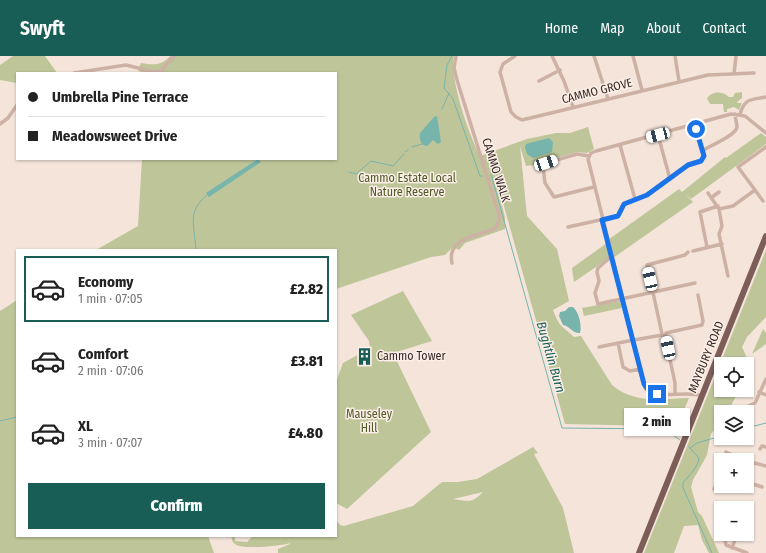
<!DOCTYPE html>
<html lang="en">
<head>
<meta charset="utf-8">
<style>
  body { margin:0; font-family:"Fira Sans Condensed",sans-serif; background:#f6f6f6; color:#222; height:100vh; display:flex; flex-direction:column; font-size:15px; white-space:nowrap }
  * { box-sizing:border-box; margin:0 }
  p { font-size:13px; color:#767676 }
  .icon { flex:none; width:22px; height:22px; fill:none; stroke:currentColor; stroke-width:2; stroke-linecap:round; stroke-linejoin:round }
  .map { position:relative; flex:1; overflow:hidden }
  .panel { position:absolute; left:16px; top:193px; width:321px; height:288px; display:flex; flex-direction:column; background:#fff; border-radius:0px; box-shadow:0 1px 3px #0004 }
  .panel>* { flex:none }
  .banner { position:absolute; left:16px; top:16px; width:321px; height:88px; border-radius:0px; box-shadow:0 1px 3px #0004; display:grid; align-content:center; height:88px; padding:0 12px; background:#fff }
  .controls { position:absolute; left:714px; top:301px; display:grid; gap:8px }
  .controls a { display:grid; place-items:center; width:40px; height:40px; border-radius:0px; background:#fff; box-shadow:0 1px 3px #0004; font-size:20px }
  .end { position:absolute; width:18px; height:18px; margin:-9px; border:5px solid #1a73e8; background:#fff; box-shadow:0 0 0 2px #fff }
  .from { border-radius:50% }
  .bubble { position:absolute; height:28px; border-radius:0px; background:#fff; box-shadow:0 1px 3px #0004; font-size:13px; font-weight:800; line-height:28px; text-align:center }
  .car { position:absolute; width:12px; height:24px; margin:-12px -6px; border-radius:5px; box-shadow:0 0 3px 1px #0007; background:linear-gradient(#fff 24%,#345 0 40%,#fff 0 76%,#345 0 86%,#fff 0) }
  .banner b { display:flex; align-items:center; gap:14px; height:38px; font-size:15px }
  .banner b+b { border-top:1px solid #e0e0e0 }
  .banner i { width:10px; height:10px; background:#222 }
  ul { padding:7px 0 0; list-style:none }
  li { display:flex; align-items:center; gap:12px; height:66px; margin:0 8px 6px; padding:0 4px; border:2px solid transparent; border-radius:0px }
  li div { flex:1 }
  li b { display:block; font-size:15px }
  li em { font-style:normal; font-weight:800 }
  li.selected { border-color:#185e57 }
  li>.icon { width:36px; height:36px; stroke-width:1.5 }
  .cta { display:flex; gap:8px; margin-top:auto; padding:8px 12px }
  .cta a { flex:1; height:46px; border-radius:0px; background:#185e57; color:#fff; font-size:16px; font-weight:800; line-height:46px; text-align:center }
  header { display:flex; align-items:center; gap:24px; box-sizing:border-box; height:56px; padding:0 20px; background:#185e57; color:#fff }
  header strong { font-size:19px }
  nav { display:flex; gap:22px; margin-inline-start:auto; font-size:14px }
  .map>svg:first-child { display:block }
  .green { fill:#bec599; fill-rule:evenodd }
  .water { fill:#76b4ac }
  .lines { fill:none; stroke-linecap:round; stroke-linejoin:round }
  .stream { stroke:#76b4ac; stroke-width:1 }
  .street { stroke:#ceb1a5; stroke-width:3.5 }
  .primary { stroke:#7c5d57; stroke-width:6 }
  .route { stroke:#1a73e8; stroke-width:5 }
  .labels { text-anchor:middle; dominant-baseline:central; stroke-width:3; stroke-linejoin:round; paint-order:stroke }
  .street-label { font-size:12px; fill:#392a27; stroke:#fbefe7 }
  .park-label { font-size:12px; fill:#505928; stroke:#fbefe7 }
  .poi-label { font-size:12px; fill:#392a27; stroke:#fbefe7; text-anchor:start }
  .water-label { font-size:13px; font-style:italic; fill:#185e57; stroke:#fbefe7 }
</style>
</head>
<body>
<header>
<strong>Swyft</strong>
<nav><a>Home</a><a>Map</a><a>About</a><a>Contact</a></nav>
</header>
<div class="map">
<svg width="766" height="497" viewBox="0 0 766 497">
  <rect width="100%" height="100%" fill="#f4e4da"/>
  <path class="green" d="M13 0H45L57 17H17V27L0 24V9Z
    M170 0H454C449 22 469 79 480 100L527 83 556 77H570L588 71 594 93 587 97 577 96 545 105 542 108 526 110 520 90 527 160 557 193 569 245 553 254C560 273 562 269 574 281L581 280 612 329C634 348 662 343 689 342L676 373 657 370 565 368 493 111 505 162V173L465 187 459 194 453 191 445 199 431 201 336 233V194H96L138 170 142 103H336V17H145L138 15 141 7C153 9 162 10 170 0Z
    M742 36V42L737 46 738 47H742L739 54 734 51 727 53V56H724L723 48H710L707 42C713 35 722 35 729 41H733L735 37Z
    M761 77 766 81V88L691 143 685 138 693 146 613 202 608 184 679 133 682 136 725 101 726 102Z
    M607 187 612 200 574 226 572 212Z
    M766 194V261L747 281 742 291 748 304 747 308H721V334H739L728 356H721V366L711 378 707 399 693 424 691 431 698 456 702 460 719 497H709L702 484 698 469 684 470 674 497H644Z
    M403 235 432 285 393 297 431 376 347 453 336 447V326L343 307 370 292 369 285 351 259Z
    M17 244V480H208L214 497H0V255Z
    M620 245 622 252 584 260 582 252Z
    M763 273 766 277V288L752 298Z
    M533 391 538 397 534 398 563 452 574 497H278V493L290 488V487C281 490 242 494 235 488 232 486 232 483 231 480H235V485L247 486 253 480H336V464L340 469 344 470 413 450 442 426H458L477 423ZM483 436C472 448 467 445 453 443Z"/>
  <path class="water" d="M437 60 441 86 438 88 433 84 427 90C421 90 419 83 420 77L434 61Z
    M549 82 553 86 552 96 533 102 527 98 525 91 526 88Z
    M258 103 261 106 209 141 206 137Z
    M569 251H573C579 256 582 270 580 277 573 278 570 270 563 269L559 260 560 256 565 255Z"/>
  <g class="lines">
    <path class="stream" d="M452 0 447 9 444 32 453 43 480 120H482
      M442 53 449 37
      M412 91 422 88
      M405 96 408 94
      M349 116 356 118 371 105 393 110 404 98
      M491 118 562 372 664 373 680 384
      M196 194C195 171 186 156 207 139
      M0 365 17 361
      M747 372 766 367
      M689 391 699 402C698 412 689 419 683 427V432L712 497
      M690 392 697 387 721 380"/>
    <path class="street" d="M515 0 503 8 500 16 511 56 516 61 522 64 708 19 754 17
      M552 0 564 25 573 51
      M594 0 608 43
      M633 0 642 34
      M675 0 679 25
      M74 17 126 9 154 16 161 15 174 0
      M734 18 736 0
      M539 25 560 14
      M740 58C745 42 750 44 766 41
      M0 68 8 62 17 49
      M658 79 670 123
      M620 89 635 143
      M702 95C709 90 736 80 737 71 737 67 735 62 735 58
      M589 100 577 98 546 107 543 110 545 127 554 141 594 131
      M755 134 763 145
      M708 137 719 153 722 170 719 178 728 220
      M712 141 719 136
      M719 153 733 150 755 134 738 111 766 91
      M568 171 618 160 624 148 647 139 689 109 701 105 704 100 695 69
      M707 191 700 156 718 150
      M693 195 722 188
      M612 200 598 212 597 216 599 225 595 237 598 248 695 227
      M452 207C446 181 480 180 496 172L500 162 457 24 454 12 456 0
      M662 278 647 209 685 199 688 196
      M665 280 666 277 702 269 703 265 698 239
      M665 280 675 327V337
      M634 284 662 279
      M618 287 623 311 630 315 641 313
      M599 291 633 284
      M759 336 766 339
      M702 340C685 333 657 346 645 332L588 103 591 97 596 95 731 58 745 60 766 77
      M742 353 755 347 766 323
      M760 393 762 390 766 391
      M726 396 745 404
      M747 405 766 410
      M747 425 753 407
      M747 426 762 431
      M736 430 742 431 745 430
      M714 433 718 424 721 425
      M718 457 721 459
      M727 478 725 484 726 489 747 497
      M732 492 737 478"/>
    <path class="primary" d="M639 497 766 180"/>
  </g>
  <g class="lines">
    <path class="route" d="M657 338 650 336 644 328 602 164 618 160 624 148 647 139 688 109 701 105 704 100 696 73"/>
  </g>
  <defs>
    <symbol id="building-bare" viewBox="-9 -9 18 18"><path d="M-4-6H4V6H1V3H-1V6H-4ZM-2.5-4.3h1.7v1.8h-1.7ZM.8-4.3h1.7v1.8H.8ZM-2.5-1h1.7V.8h-1.7ZM.8-1h1.7V.8H.8Z" fill="#185e57" stroke="#fbefe7" stroke-width="2.5" paint-order="stroke"/></symbol>
  </defs>
  <g fill-rule="evenodd">
    <use href="#building-bare" x="352" y="288" width="25" height="25"/>
  </g>
  <g class="labels">
    <g class="street-label">
      <text transform="translate(597 35) rotate(-14)">CAMMO GROVE</text>
      <text transform="translate(496 114) rotate(72)">CAMMO WALK</text>
      <text transform="translate(706 301) rotate(-68)">MAYBURY ROAD</text>
    </g>
    <g class="park-label">
      <text x="407" y="122">Cammo Estate Local<tspan x="407" dy="14">Nature Reserve</tspan></text>
      <text x="369" y="358">Mauseley<tspan x="369" dy="14">Hill</tspan></text>
    </g>
    <g class="poi-label">
      <text x="377" y="300">Cammo Tower</text>
    </g>
    <g class="water-label">
      <text transform="translate(551 301) rotate(74)">Bughtlin Burn</text>
    </g>
  </g>
</svg>
<div class="controls">
<a><svg class="icon" aria-label="locate" viewBox="0 0 24 24"><circle cx="12" cy="12" r="6"/><path d="M12 2v4M12 18v4M2 12h4M18 12h4"/></svg></a>
<a><svg class="icon" aria-label="layers" viewBox="0 0 24 24"><path d="M12 4l9 5-9 5-9-5zM3 14l9 5 9-5"/></svg></a>
<a>+</a>
<a>−</a>
</div>
<i class="end from" style="left:696px;top:73px"></i>
<i class="end" style="left:657px;top:338px"></i>
<div class="bubble" style="left:624px;top:352px;width:66px">2 min</div>
<i class="car" style="left:658px;top:79px;rotate:255deg"></i>
<i class="car" style="left:546px;top:107px;rotate:72deg"></i>
<i class="car" style="left:650px;top:223px;rotate:347deg"></i>
<i class="car" style="left:668px;top:292px;rotate:348deg"></i>
<div class="banner">
<b><i class="from"></i>Umbrella Pine Terrace</b>
<b><i></i>Meadowsweet Drive</b>
</div>
<section class="panel">
<ul>
<li class="selected"><svg class="icon" aria-label="car" viewBox="0 0 24 24"><path d="M5 17H2v-5l4-1 3-4h7l3 4 3 1v5h-3M9 17h6M6 11h13"/><circle cx="7" cy="17" r="2"/><circle cx="17" cy="17" r="2"/></svg><div><b>Economy</b><p>1 min · 07:05</p></div><em>£2.82</em></li>
<li><svg class="icon" aria-label="car" viewBox="0 0 24 24"><path d="M5 17H2v-5l4-1 3-4h7l3 4 3 1v5h-3M9 17h6M6 11h13"/><circle cx="7" cy="17" r="2"/><circle cx="17" cy="17" r="2"/></svg><div><b>Comfort</b><p>2 min · 07:06</p></div><em>£3.81</em></li>
<li><svg class="icon" aria-label="car" viewBox="0 0 24 24"><path d="M5 17H2v-5l4-1 3-4h7l3 4 3 1v5h-3M9 17h6M6 11h13"/><circle cx="7" cy="17" r="2"/><circle cx="17" cy="17" r="2"/></svg><div><b>XL</b><p>3 min · 07:07</p></div><em>£4.80</em></li>
</ul>
<div class="cta"><a>Confirm</a></div>
</section>
</div>
</body>
</html>
